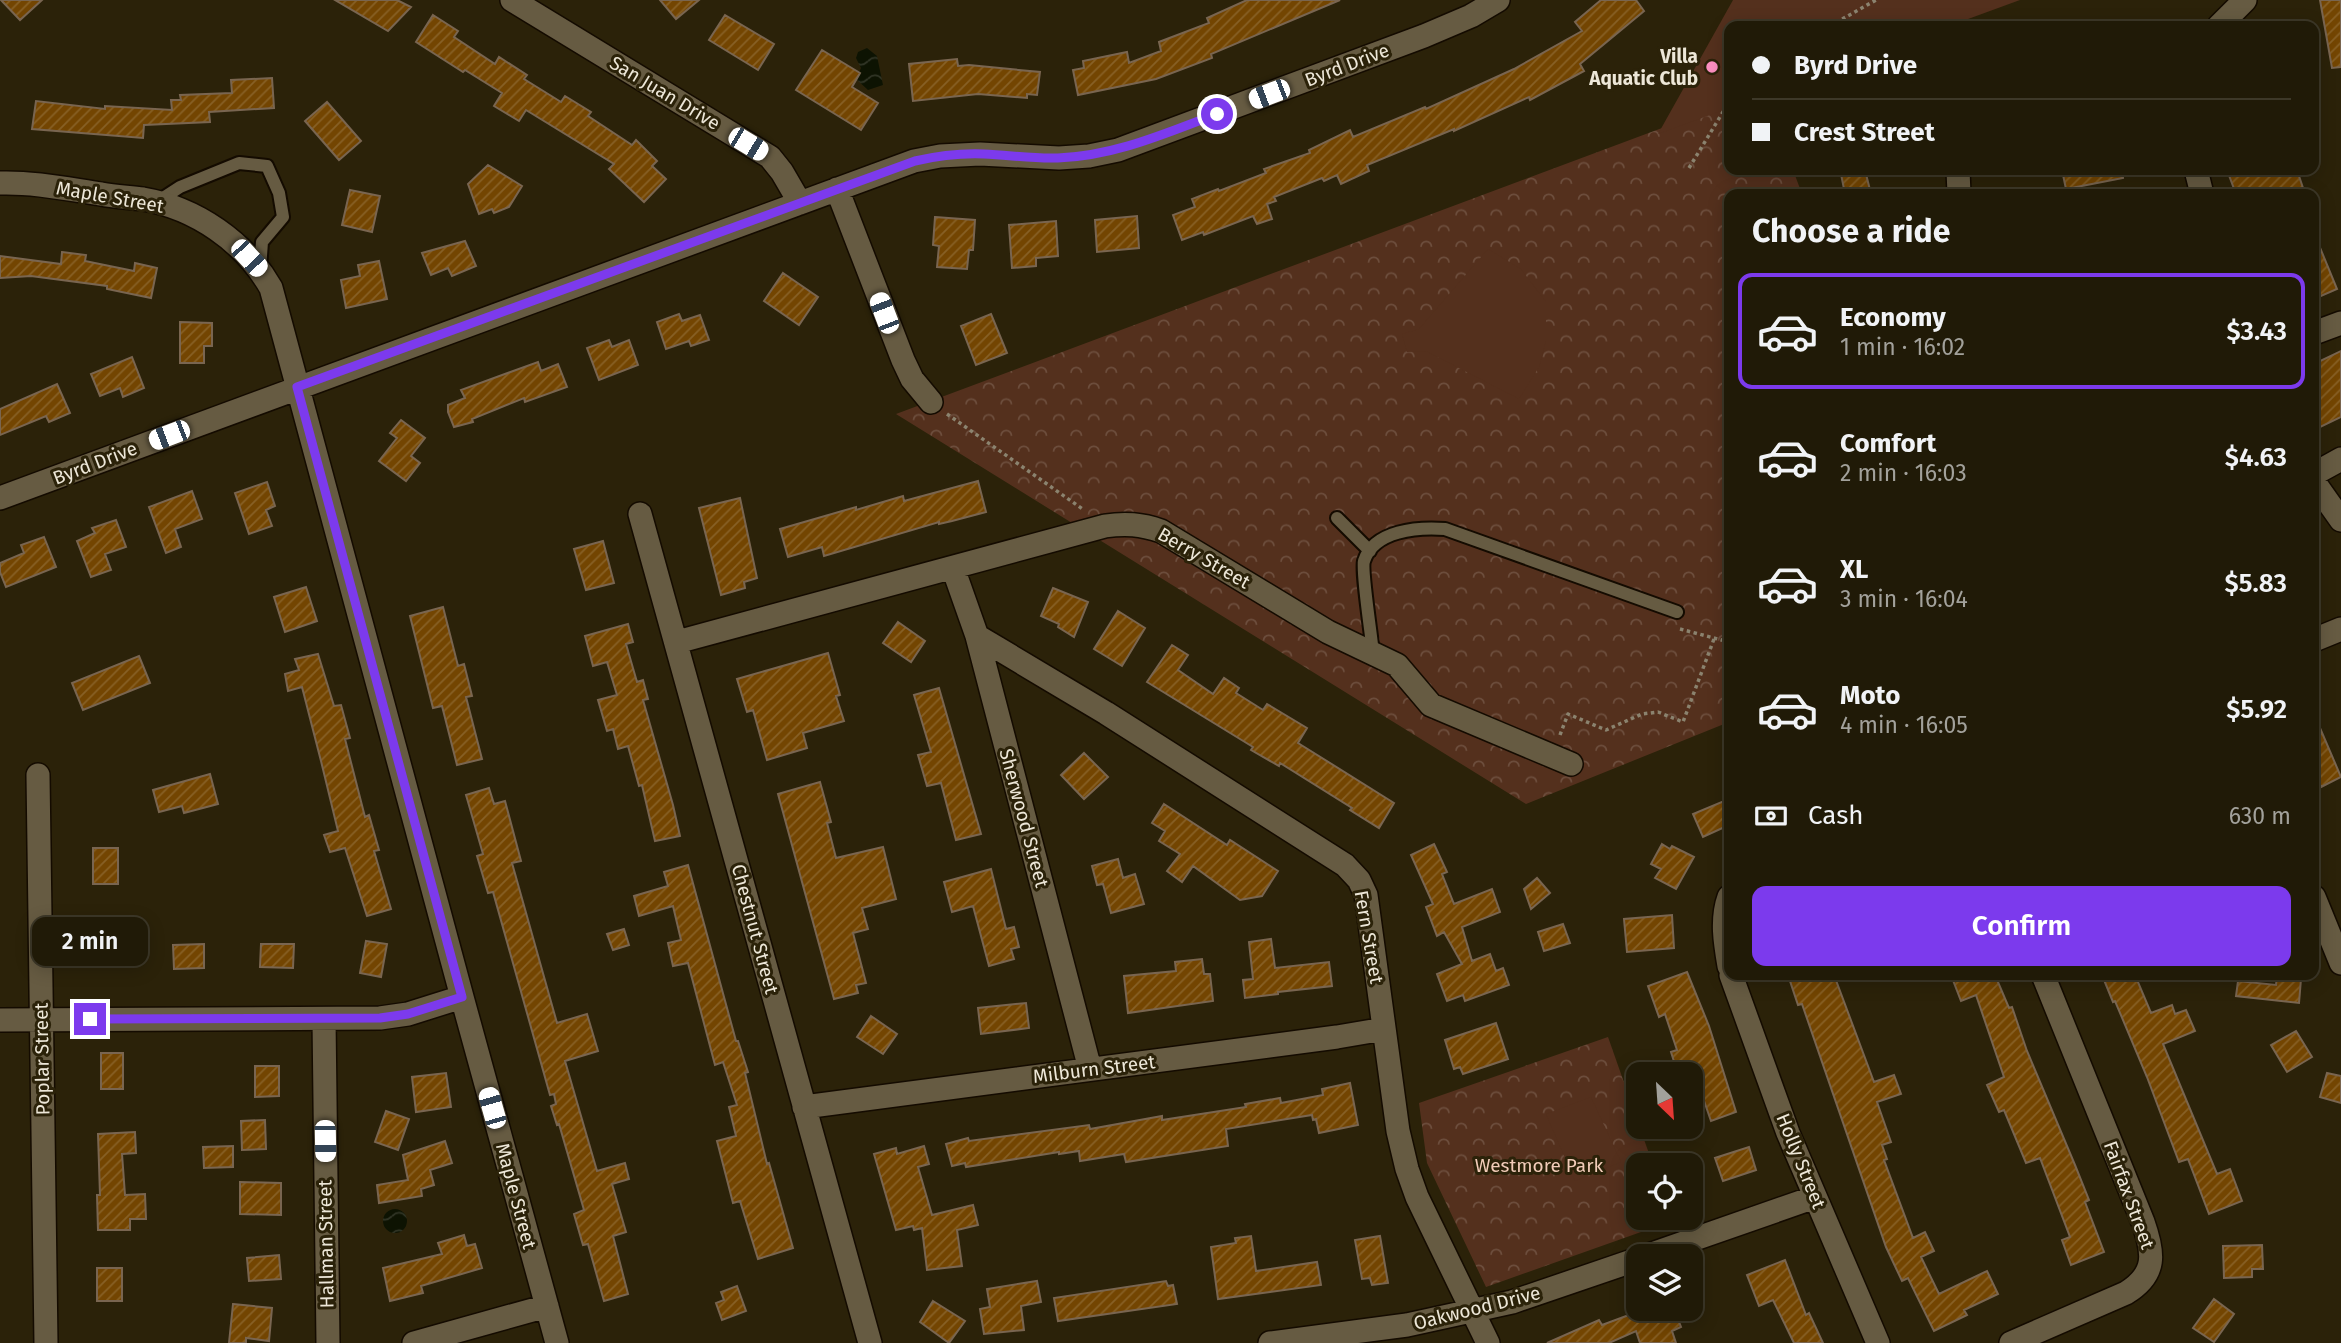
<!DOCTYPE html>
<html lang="en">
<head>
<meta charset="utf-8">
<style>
  body { margin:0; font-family:"Fira Sans",sans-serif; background:#282311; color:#f1f3f6; height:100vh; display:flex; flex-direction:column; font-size:26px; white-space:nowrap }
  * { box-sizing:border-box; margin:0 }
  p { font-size:23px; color:#a2a19b }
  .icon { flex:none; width:38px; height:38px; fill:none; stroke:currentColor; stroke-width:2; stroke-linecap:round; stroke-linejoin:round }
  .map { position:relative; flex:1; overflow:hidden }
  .drawer { position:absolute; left:1724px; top:189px; width:595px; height:791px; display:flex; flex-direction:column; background:#201a07; border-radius:14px; box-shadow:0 4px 18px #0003,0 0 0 2px #3d3828 }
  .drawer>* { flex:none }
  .guide { position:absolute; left:1724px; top:21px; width:595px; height:154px; border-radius:14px; box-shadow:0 4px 18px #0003,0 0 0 2px #3d3828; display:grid; align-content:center; height:154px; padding:0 28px; background:#201a07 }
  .needle { width:46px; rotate:155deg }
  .fabs { position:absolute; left:1626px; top:1062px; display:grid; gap:14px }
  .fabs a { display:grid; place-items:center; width:77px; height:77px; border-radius:14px; background:#201a07; box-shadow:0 4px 18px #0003,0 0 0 2px #3d3828; font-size:35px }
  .end { position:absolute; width:32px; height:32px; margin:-16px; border:9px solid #7c3aed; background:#fff; box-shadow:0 0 0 4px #fff }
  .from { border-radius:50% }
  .bubble { position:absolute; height:49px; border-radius:14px; background:#201a07; box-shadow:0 4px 18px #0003,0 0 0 2px #3d3828; font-size:23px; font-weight:600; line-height:49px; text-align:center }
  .car { position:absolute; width:21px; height:42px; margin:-21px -10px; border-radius:9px; box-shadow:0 0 5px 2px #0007; background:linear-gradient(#fff 24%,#345 0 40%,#fff 0 76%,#345 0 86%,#fff 0) }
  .guide b { display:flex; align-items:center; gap:24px; height:66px; font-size:26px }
  .guide b+b { border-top:2px solid #3d3828 }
  .guide i { width:18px; height:18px; background:#f1f3f6 }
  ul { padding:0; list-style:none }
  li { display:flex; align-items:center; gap:21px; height:116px; margin:0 14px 10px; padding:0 14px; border:4px solid transparent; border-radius:14px }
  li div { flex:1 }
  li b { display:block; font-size:26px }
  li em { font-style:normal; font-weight:600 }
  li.selected { border-color:#7c3aed }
  li>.icon { width:63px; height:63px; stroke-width:1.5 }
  h2 { padding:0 28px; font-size:32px; line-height:84px }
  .pay { display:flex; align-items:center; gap:18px; height:77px; padding:0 28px; font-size:26px }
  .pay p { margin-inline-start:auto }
  .button { display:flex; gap:14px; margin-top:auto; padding:14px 28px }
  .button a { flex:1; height:80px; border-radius:14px; background:#7c3aed; color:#fff; font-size:28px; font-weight:600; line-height:80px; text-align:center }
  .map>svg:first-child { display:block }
  .park { fill:url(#park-crowns) }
  .pitch { fill:#54301d }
  .water { fill:url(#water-waves) }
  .building { fill:url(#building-hatch); stroke:#796550; stroke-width:2 }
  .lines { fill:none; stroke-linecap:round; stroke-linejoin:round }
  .lane-casing { stroke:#140b00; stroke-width:16 }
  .street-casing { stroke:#140b00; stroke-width:26 }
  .path { stroke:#8b836f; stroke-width:3.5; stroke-dasharray:3.5 3.5; stroke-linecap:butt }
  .lane { stroke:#665b42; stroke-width:12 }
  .street { stroke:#665b42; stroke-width:23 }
  .route { stroke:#7c3aed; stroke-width:9 }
  .poi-dot { fill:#fc8fc1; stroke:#2b2209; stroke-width:2.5 }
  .labels { text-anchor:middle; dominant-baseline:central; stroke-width:6; stroke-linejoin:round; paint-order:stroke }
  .poi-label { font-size:19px; font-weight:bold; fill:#ede7d8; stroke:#2b2209; text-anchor:end }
  .street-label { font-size:19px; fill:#ede7d8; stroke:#2b2209 }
  .park-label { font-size:19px; fill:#f2ccb9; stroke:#2b2209 }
</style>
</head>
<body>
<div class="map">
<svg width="2341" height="1343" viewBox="0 0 2341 1343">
  <defs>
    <pattern id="park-crowns" width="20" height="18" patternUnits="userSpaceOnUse" patternTransform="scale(1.75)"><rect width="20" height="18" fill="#54301d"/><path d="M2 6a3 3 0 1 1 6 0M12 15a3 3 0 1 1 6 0" fill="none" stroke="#6d4e3d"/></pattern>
    <pattern id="water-waves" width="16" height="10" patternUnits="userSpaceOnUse" patternTransform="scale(1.75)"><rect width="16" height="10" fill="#0d1302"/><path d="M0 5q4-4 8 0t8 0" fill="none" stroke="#313526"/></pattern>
    <pattern id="building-hatch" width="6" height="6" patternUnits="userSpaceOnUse" patternTransform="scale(1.75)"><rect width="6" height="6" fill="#734501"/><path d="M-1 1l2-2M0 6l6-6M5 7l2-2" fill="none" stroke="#876025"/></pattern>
  </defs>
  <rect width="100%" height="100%" fill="#2b2209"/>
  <path class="park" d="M1729 103V170H1793L1802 194H1729V722L1526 804 896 414Z
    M1608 1037 1653 1165 1638 1166V1218H1671L1672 1221 1486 1287 1427 1163 1419 1103Z"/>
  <path class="pitch" d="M1733 0H2020L1949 26H1729V108L1658 134Z
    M1488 249 1521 269 1546 302V341L1539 367 1519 399 1426 351 1407 352 1402 334 1419 329Z
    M1591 1097 1621 1162 1575 1181 1546 1114Z"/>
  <path class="water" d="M867 48 877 56 883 85 868 90 856 79 861 68 856 58 858 52Z
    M383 1221a12 12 0 1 1 24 0a12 12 0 1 1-24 0Z"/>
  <path class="building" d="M1 0H42L20 20Z
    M335 0H397L411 7 388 31Z
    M660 0H699L676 19Z
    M1247 0H1340L1211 54 1212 58 1156 79 1078 95 1073 70 1084 68 1083 61 1127 52 1129 63 1161 51 1159 42 1209 23 1207 18Z
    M1601 0H1636L1644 11 1580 64 1584 71 1530 100 1529 97 1454 131V129L1367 165 1369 171 1341 184 1337 175 1324 181 1322 178 1274 197 1276 201 1267 204 1272 219 1257 224 1253 216 1204 235 1203 232 1182 240 1173 215 1195 207 1192 199 1218 189 1219 191 1266 173 1264 169 1310 153 1309 150 1350 130 1353 137 1425 107 1426 109 1514 69 1582 31 1575 22Z
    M2320 0H2341V67L2332 68Z
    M433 15 458 31 454 37 495 64 499 57 527 75 524 79 561 102 565 96 591 112 588 116 632 145 636 140 657 161 652 166 666 179 644 202 609 169 614 164 526 110 519 121 494 106 502 93 465 70 463 72 416 42Z
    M725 15 774 44 758 70 709 40Z
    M822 50 860 73 852 87 878 103 861 130 796 90Z
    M957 59 958 66 969 65 1040 72 1037 95 1027 94V98L978 94 913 101 909 64Z
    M272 78 274 108 209 112 210 122 144 125 143 138 32 129 36 101 105 109V106L172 110 171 100H181L180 95 232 93 231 80Z
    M327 102 361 141 339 160 305 121Z
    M488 165 522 186 509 207 494 213 492 209 479 214 468 184Z
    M1859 170H1865L1871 194H1845L1841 174Z
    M2062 170H2122L2123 178 2066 189Z
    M2227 170H2297L2305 194H2236Z
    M350 190 380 196 372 232 342 225Z
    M1137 216 1139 248 1097 252 1095 220Z
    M935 217 975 220 973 250H969L967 269 937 267 939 246 933 245Z
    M1056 221 1058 256 1036 258V266L1012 268 1009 225Z
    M2314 233 2337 289 2314 299Z
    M465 241 476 266 452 276 448 268 431 275 422 253Z
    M62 252 86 255 85 261 134 271 135 263 157 268 151 298 107 289V286L31 276 0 278V256L61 264Z
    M379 261 387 299 346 308 341 280 360 276 358 265Z
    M783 273 818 297 799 325 764 301Z
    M679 314 682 321 700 315 709 340 691 346 689 341 666 349 657 322Z
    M991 314 1007 353 976 365 961 326Z
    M180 322 212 323V346H204V363H180Z
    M609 340 612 347 629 340 638 365 599 380 587 348Z
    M2341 351V417L2314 430V364Z
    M132 357 144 388 123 397 120 388 100 396 91 374Z
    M538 362 541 371 558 364 567 387 525 402 524 398 472 419 473 422 454 427 448 412V405L465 398 461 390Z
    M57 384 70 413 49 422 46 416 0 435V409Z
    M401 420 425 438 411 456 420 463 406 481 379 461 397 438 390 433Z
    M978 481 986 512 952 521 939 524V522L824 556 822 547 788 557 780 529 856 507V510L903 496 904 501Z
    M267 482 275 506 266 510 272 526 249 534 235 493Z
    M192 491 202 519 175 529 181 547 166 553 149 507Z
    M740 498 757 578 744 582 745 588 721 595 699 508Z
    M116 520 126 547 105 554 111 570 91 577 77 541 95 533 92 528Z
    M44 537 56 567 6 587 0 572V563L24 553 21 545Z
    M603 541 614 583 586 590 574 549Z
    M306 587 317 621 285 632 274 597Z
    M1053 588 1088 602 1074 637 1058 627 1059 624 1041 616Z
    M443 607 458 666 464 664 472 696 466 697 482 759 457 765 442 706 433 708 410 616Z
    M1118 611 1145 628 1122 666 1094 649Z
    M898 622 925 641 911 662 883 643Z
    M628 624 633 642 626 644 637 682 643 680 648 699 643 700 673 805 680 836 655 841 642 785 639 786 628 746 618 749 613 729 607 731 598 700 617 695 607 662 593 666 585 636Z
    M1172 645 1188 655 1178 670 1213 694 1224 678 1239 688 1236 693 1263 710 1267 704 1307 728 1298 743 1394 803 1379 828 1350 810 1352 808 1280 763 1279 766 1251 750 1253 747 1147 682Z
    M828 653 840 695 836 696 844 721 803 733 807 748 767 760 753 710 747 712 737 679Z
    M318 654 334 706 341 705 350 738 345 739 365 817 369 815 379 850 374 851 391 909 367 916 345 848 330 852 324 835 338 831 321 761 302 687 288 691 285 674 299 670 295 659Z
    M139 656 150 683 83 710 72 683Z
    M939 688 981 834 956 840 941 783 927 786 918 755 931 752 914 695Z
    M2314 714 2341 777 2321 787 2314 770Z
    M1084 753 1108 777 1084 799 1061 775Z
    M210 774 218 804 184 813 182 806 159 812 153 790Z
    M820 782 831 822 827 823 836 858 883 847 896 899 862 908 868 929 853 933 866 983 856 985 858 993 834 999 778 794Z
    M489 788 494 804 505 801 521 861 512 863 557 1023 587 1014 598 1051 565 1061 597 1171 625 1163 629 1179 612 1184 626 1232 613 1236 628 1294 604 1301 588 1244 583 1245 574 1214 584 1210 559 1124 557 1125 551 1106 556 1104 554 1094 550 1095 493 892 488 893 477 856 483 854 466 795Z
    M1729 799V825L1703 837 1693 814Z
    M1164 804 1227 845 1230 840 1278 871 1262 896 1240 900 1193 866 1182 882 1167 871 1180 854 1159 841 1165 831 1152 823Z
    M1434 844 1447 872 1442 874 1454 904 1492 889 1500 912 1462 927 1472 961 1490 954 1496 971 1503 968 1509 985 1465 1001 1463 995 1447 1001 1437 974 1462 964 1444 932 1437 936 1426 907 1433 904 1411 855Z
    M1662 844 1670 849 1672 846 1694 857 1676 889 1655 878 1661 869 1651 864Z
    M93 848H118V884H93Z
    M1118 859 1123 878 1135 874 1144 904 1111 913 1103 884 1097 885 1092 866Z
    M688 865 736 1041H738L748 1072 745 1073 767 1164 769 1163 793 1248 758 1259 740 1201 733 1203 717 1141 736 1136 729 1107 737 1105 723 1062 715 1065 688 963 673 966 668 943 681 940 673 906 639 916 634 896 668 886 664 872Z
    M991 869 1006 929 1014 927 1019 947 1011 949 1014 959 989 966 973 906 952 912 944 882Z
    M1537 878 1550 893 1531 909 1524 889Z
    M1672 915 1674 948 1627 952 1624 919Z
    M92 917H117V953H92Z
    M1563 924 1570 943 1544 951 1538 932Z
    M624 929 629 945 613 950 607 934Z
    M1271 939 1275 968 1329 962 1332 986 1278 992V994L1245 998 1243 980 1253 979 1249 942Z
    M366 941 387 944 381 977 360 973Z
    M204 944V968L174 969 173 945Z
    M261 944H294L293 968 260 967Z
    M1202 959 1204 974H1210L1213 1001 1128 1013 1124 976 1176 971 1175 962Z
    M1687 972 1709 1026 1736 1112 1711 1121 1692 1066 1677 1071 1671 1052 1677 1050 1665 1014 1659 1017 1648 986Z
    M1788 975H1834L1874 1082 1894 1075 1901 1094 1877 1102 1891 1142 1882 1145 1887 1159 1884 1160 1913 1238 1925 1232 1934 1251 1921 1257 1939 1294 1987 1271 1998 1294 1964 1310 1967 1315 1934 1331 1908 1278 1902 1281 1886 1247 1802 1004 1798 1005Z
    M1951 975H1995L2009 1008 2012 1007 2027 1051 2075 1165 2089 1200 2085 1202 2104 1252 2071 1265 2062 1240 2070 1237 2040 1158 2026 1163 2004 1110 1999 1112 1987 1085 2004 1077 1976 995 1961 1001Z
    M2102 975H2135L2151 1013 2172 1005 2175 1014 2186 1010 2195 1031 2163 1044 2217 1174 2230 1169 2242 1201 2209 1214 2188 1159 2179 1162 2147 1077 2115 1001 2113 1002Z
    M2277 976 2301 979 2299 1003 2236 996 2238 981 2276 985Z
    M1026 1003 1029 1028 981 1034 978 1008Z
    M871 1016 897 1034 883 1054 857 1037Z
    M1496 1023 1508 1059 1463 1074 1460 1067 1454 1069 1445 1040Z
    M2296 1031 2312 1057 2287 1072 2271 1045Z
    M101 1053H123V1089H101Z
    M255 1066H279V1096L255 1097Z
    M446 1073 451 1107 416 1112 412 1077Z
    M2327 1073 2341 1076V1103L2320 1097Z
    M1350 1083 1358 1125 1319 1133 1316 1119 1313 1120 1312 1115 1226 1129 1228 1146 1126 1162 1124 1154 1080 1161 1079 1151 1059 1154V1152L966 1167 965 1163 952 1166 946 1144 968 1138 969 1141 1089 1125 1090 1129 1162 1116V1120L1246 1107 1245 1104 1280 1098 1281 1103 1323 1095 1322 1089Z
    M386 1111 409 1119 398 1150 375 1142Z
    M265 1120 266 1149 242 1150 241 1121Z
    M135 1132 136 1153 122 1154 125 1195 145 1194 146 1219H130V1230H98L97 1195H100L98 1134Z
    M445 1141 452 1163 430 1170 434 1185 421 1189 422 1196 379 1203 377 1185 408 1180 403 1155Z
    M233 1146V1167L204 1168 203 1147Z
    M924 1146 929 1164 918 1167 932 1215 973 1205 978 1225 957 1230 962 1266 927 1270 922 1228 914 1230 913 1226 896 1230 874 1154 896 1148 897 1154Z
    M1749 1147 1756 1170 1723 1181 1715 1158Z
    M240 1182 281 1183V1215L240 1214Z
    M464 1235 467 1246 475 1244 482 1268 421 1286 423 1293 390 1301 383 1268 442 1254 438 1243Z
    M1251 1236 1256 1271 1317 1262 1321 1285 1218 1299 1211 1247 1236 1243 1235 1238Z
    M1380 1236 1388 1283 1372 1285 1370 1278 1362 1279 1355 1240Z
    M2262 1245 2263 1269H2252V1277L2224 1278 2223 1246Z
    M279 1255 281 1279 249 1281 247 1258Z
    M1785 1260 1806 1315 1809 1313 1823 1343H1794L1773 1300 1759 1306 1747 1275Z
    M97 1268H122V1301H97Z
    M1037 1281 1041 1302 1021 1306 1024 1330 984 1334 980 1309 990 1307 987 1289Z
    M1166 1281 1168 1286 1173 1285 1177 1304 1058 1321 1054 1298Z
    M737 1286 746 1311 722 1320 716 1303 724 1300 721 1292Z
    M2214 1299 2234 1314 2214 1342 2193 1328Z
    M933 1301 965 1321 949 1343 920 1322Z
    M233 1304 272 1308 269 1341 246 1338V1343H229Z
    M1645 1309H1674L1681 1327 1672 1331 1676 1343H1640L1636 1331 1609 1343H1547L1599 1320 1602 1325Z"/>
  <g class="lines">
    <defs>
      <path id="lane" d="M157 202 180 187 239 163 267 166 279 193 283 217 262 242 260 269
        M1337 518 1370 551
        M1373 654C1372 639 1361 570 1364 561 1374 530 1418 527 1445 529L1677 612"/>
      <path id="street" d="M512 0 770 157 782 172 800 203
        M2219 26 2245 0
        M1958 170 1959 194
        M2196 170 2202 194
        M0 183C34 182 67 189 101 194 115 197 129 197 143 199 196 208 245 242 271 288L462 997 557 1343
        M837 189 903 360 912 379 931 402
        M2314 333 2341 323
        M2314 474 2341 459
        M2314 482 2341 520
        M0 498 914 161 940 156 980 154 1059 158 1089 156 1118 150 1424 36 1471 16 1498 0
        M640 514 870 1343
        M953 568 977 636 1090 1069
        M977 636 1106 713 1345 865 1359 880 1366 895 1398 1131 1407 1169 1417 1197 1488 1343
        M2314 640 2341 629
        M677 642 1105 526C1125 523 1141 524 1161 531L1328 632 1397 665 1431 705 1571 764
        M38 775 46 1343
        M1729 897C1721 919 1725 943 1729 966
        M2314 897 2341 963
        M1731 975 1788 1133 1878 1343
        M324 1019 328 1343
        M0 1020 380 1018 408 1014 462 997
        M804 1107 1337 1037 1384 1029
        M1646 1256 1815 1197
        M414 1343 547 1306
        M1270 1343 1407 1325 1512 1302 1638 1259
        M2011 1343 2126 1293C2157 1274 2154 1253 2143 1222L2043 975"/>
    </defs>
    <use href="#lane" class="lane-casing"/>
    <use href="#street" class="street-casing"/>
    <path class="path" d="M1830 26 1876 0
      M1689 168 1729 102
      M947 414 1084 510
      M1680 629 1729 642
      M1560 735 1568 714 1606 730 1642 714 1658 712 1683 722 1714 639"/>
    <use href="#lane" class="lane"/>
    <use href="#street" class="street"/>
  </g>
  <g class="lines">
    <path class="route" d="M90 1019 380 1018 408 1014 462 997 297 387 915 161C937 156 960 153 984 154 1009 155 1033 159 1058 158 1115 156 1166 133 1217 114"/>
  </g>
  <circle class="poi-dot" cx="1712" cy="67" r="7"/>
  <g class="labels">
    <g class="poi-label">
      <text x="1698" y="56">Villa<tspan x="1698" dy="22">Aquatic Club</tspan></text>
    </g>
    <g class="street-label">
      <text transform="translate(1347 65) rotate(-21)">Byrd Drive</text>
      <text transform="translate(665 93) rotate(31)">San Juan Drive</text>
      <text transform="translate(110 197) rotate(10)">Maple Street</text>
      <text transform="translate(95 463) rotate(-21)">Byrd Drive</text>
      <text transform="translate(1204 558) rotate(30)">Berry Street</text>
      <text transform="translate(1024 818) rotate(75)">Sherwood Street</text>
      <text transform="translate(755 929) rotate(75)">Chestnut Street</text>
      <text transform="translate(1369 937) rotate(80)">Fern Street</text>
      <text transform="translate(42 1059) rotate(-91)">Poplar Street</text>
      <text transform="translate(1094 1069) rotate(-7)">Milburn Street</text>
      <text transform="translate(1801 1161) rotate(68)">Holly Street</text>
      <text transform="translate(2129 1195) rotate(70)">Fairfax Street</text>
      <text transform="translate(516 1196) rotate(75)">Maple Street</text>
      <text transform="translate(326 1244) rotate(-91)">Hallman Street</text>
      <text transform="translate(1477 1308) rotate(-14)">Oakwood Drive</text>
    </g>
    <g class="park-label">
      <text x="1539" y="1165">Westmore Park</text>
    </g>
  </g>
</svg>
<div class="fabs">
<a><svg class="needle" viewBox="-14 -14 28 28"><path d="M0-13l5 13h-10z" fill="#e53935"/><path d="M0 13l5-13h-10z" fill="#a2a19b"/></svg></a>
<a><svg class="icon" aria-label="locate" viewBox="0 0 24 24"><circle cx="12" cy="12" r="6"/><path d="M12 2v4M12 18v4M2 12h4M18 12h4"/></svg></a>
<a><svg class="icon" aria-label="layers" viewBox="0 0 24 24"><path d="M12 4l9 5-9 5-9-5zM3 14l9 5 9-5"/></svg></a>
</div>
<i class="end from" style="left:1217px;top:114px"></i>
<i class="end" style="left:90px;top:1019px"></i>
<div class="bubble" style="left:32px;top:917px;width:116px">2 min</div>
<i class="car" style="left:1269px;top:94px;rotate:249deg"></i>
<i class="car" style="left:748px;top:144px;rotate:121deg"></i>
<i class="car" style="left:249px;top:258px;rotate:137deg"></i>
<i class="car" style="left:884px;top:313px;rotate:339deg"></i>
<i class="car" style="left:169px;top:435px;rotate:249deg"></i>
<i class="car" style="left:492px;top:1108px;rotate:344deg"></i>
<i class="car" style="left:325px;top:1141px;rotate:179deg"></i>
<div class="guide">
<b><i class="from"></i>Byrd Drive</b>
<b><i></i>Crest Street</b>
</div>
<section class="drawer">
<h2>Choose a ride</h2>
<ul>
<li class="selected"><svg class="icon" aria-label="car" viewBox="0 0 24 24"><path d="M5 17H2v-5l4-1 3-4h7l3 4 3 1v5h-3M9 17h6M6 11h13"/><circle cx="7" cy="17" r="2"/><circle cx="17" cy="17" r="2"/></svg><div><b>Economy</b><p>1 min · 16:02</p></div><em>$3.43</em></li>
<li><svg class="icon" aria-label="car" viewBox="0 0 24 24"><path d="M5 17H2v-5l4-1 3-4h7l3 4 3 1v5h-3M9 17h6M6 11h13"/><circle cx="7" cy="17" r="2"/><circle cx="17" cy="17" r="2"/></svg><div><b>Comfort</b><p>2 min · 16:03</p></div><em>$4.63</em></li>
<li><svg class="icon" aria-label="car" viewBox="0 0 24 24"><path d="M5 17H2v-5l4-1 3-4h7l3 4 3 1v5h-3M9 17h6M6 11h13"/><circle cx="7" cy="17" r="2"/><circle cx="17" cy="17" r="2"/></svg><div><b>XL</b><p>3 min · 16:04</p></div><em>$5.83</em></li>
<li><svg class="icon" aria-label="car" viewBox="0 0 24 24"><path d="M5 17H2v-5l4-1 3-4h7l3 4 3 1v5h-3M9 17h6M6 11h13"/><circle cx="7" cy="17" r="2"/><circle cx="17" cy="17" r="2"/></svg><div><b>Moto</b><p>4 min · 16:05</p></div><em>$5.92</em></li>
</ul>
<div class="pay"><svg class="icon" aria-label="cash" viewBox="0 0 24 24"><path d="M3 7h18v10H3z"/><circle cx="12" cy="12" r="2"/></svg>Cash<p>630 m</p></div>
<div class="button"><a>Confirm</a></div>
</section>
</div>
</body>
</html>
